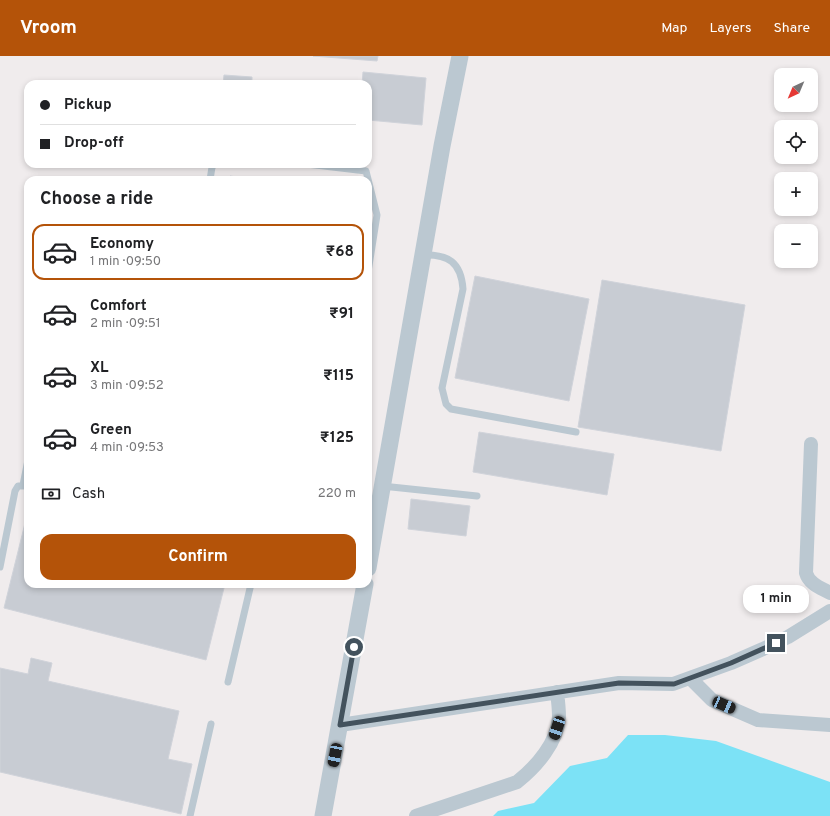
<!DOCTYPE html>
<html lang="en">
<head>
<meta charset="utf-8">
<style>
  body { margin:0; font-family:Overpass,sans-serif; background:#f6f6f6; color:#202124; height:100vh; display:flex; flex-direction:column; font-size:15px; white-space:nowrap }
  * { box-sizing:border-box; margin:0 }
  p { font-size:13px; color:#757577 }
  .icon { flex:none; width:22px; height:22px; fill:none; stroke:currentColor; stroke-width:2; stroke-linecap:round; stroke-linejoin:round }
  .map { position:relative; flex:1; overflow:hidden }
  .drawer { position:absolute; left:24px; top:120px; width:348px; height:412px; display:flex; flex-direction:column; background:#fff; border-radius:12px; box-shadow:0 2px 6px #0003 }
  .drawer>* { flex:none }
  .hud { position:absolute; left:24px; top:24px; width:348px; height:88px; border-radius:12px; box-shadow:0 2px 6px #0003; display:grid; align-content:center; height:88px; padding:0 16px; background:#fff }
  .needle { width:26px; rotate:224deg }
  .buttons { position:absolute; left:774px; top:12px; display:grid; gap:8px }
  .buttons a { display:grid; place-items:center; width:44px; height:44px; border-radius:8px; background:#fff; box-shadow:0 2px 6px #0003; font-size:20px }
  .end { position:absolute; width:18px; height:18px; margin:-9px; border:5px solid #43525d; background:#fff; box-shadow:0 0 0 2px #fff }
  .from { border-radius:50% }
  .bubble { position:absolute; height:28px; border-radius:12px; background:#fff; box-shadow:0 2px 6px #0003; font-size:13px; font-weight:700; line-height:28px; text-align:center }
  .car { position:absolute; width:12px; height:24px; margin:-12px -6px; border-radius:5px; box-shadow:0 0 3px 1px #0007; background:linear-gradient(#222 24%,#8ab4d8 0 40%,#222 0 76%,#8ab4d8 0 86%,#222 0) }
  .hud b { display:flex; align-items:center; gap:14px; height:38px; font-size:15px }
  .hud b+b { border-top:1px solid #e0e0e0 }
  .hud i { width:10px; height:10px; background:#202124 }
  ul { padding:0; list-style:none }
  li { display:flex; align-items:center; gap:12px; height:56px; margin:0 8px 6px; padding:0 8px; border:2px solid transparent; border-radius:12px }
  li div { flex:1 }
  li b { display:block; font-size:15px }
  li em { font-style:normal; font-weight:700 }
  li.selected { border-color:#b45309 }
  li>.icon { width:36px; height:36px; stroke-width:1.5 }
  h2 { padding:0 16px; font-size:18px; line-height:48px }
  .pay { display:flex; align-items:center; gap:10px; height:44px; padding:0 16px; font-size:15px }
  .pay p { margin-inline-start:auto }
  .primary-button { display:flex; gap:8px; margin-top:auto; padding:8px 16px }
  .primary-button a { flex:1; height:46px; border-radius:12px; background:#b45309; color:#fff; font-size:16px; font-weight:700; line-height:46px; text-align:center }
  header { display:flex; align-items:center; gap:24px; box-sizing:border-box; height:56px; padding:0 20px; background:#b45309; color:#fff }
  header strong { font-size:19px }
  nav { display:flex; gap:22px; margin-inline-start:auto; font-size:14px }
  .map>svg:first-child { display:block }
  .water { fill:#7ce2f6 }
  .building { fill:#c8ccd3; stroke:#d0d3da }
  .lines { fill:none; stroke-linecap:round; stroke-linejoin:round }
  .service { stroke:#bbc8d1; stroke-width:7 }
  .minor { stroke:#bbc8d1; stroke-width:14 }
  .tertiary { stroke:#bbc8d1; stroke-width:17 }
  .route { stroke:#43525d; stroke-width:5 }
</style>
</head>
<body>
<header>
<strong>Vroom</strong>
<nav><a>Map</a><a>Layers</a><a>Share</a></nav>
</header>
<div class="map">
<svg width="830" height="760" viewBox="0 0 830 760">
  <rect width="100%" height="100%" fill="#f0eced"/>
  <path class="water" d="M628 679H665L716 685 830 726V760H493L498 755 534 747 570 710 607 702Z"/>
  <path class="building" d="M313 0H378L377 5Z
    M363 16 426 22 422 69 368 64V28H362Z
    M224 19 252 21V28H223Z
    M230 120 256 124H230Z
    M475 220 589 243 569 345 455 322Z
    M602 224 745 249 721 395 578 371Z
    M479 376 614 398 607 439 473 416Z
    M411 443 470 450 466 480 408 473Z
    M28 455V528H225L206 604 4 552Z
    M31 602 52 607 48 625 179 655 168 703 192 708 181 758 0 716V612L28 618Z"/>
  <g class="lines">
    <path class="service" d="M307 108 366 115 377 159 368 216
      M210 124 212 111 215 108
      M423 199C448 198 461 206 463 233L442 332 446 348 451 353 576 376
      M23 429 28 404
      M382 430 477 440
      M0 511 15 435 18 430H28
      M228 626 251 528
      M190 760 211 668"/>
    <path class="minor" d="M811 388 806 517C809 528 821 532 830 537
      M690 622 712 644 758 664 830 669
      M340 669 619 627 673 628 731 607 763 593 788 581 830 555
      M416 760 517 726C536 711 558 686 559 661 559 653 558 644 557 636"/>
    <path class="tertiary" d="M368 512 442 90 460 0
      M323 760 365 528"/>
  </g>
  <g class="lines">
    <path class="route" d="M354 591 340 669 619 627 674 628 731 607 776 587"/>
  </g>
</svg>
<div class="buttons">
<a><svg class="needle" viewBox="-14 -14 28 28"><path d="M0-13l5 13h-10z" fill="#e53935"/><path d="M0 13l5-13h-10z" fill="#757577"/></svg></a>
<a><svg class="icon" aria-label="locate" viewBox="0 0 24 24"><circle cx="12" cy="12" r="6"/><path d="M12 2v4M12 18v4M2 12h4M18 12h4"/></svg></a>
<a>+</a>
<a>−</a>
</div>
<i class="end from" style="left:354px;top:591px"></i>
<i class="end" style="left:776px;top:587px"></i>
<div class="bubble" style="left:743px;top:529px;width:66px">1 min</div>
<i class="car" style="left:724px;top:649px;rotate:113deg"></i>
<i class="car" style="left:557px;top:672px;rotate:198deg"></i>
<i class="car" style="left:335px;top:699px;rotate:191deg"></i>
<div class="hud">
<b><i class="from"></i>Pickup</b>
<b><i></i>Drop-off</b>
</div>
<section class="drawer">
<h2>Choose a ride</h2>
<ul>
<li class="selected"><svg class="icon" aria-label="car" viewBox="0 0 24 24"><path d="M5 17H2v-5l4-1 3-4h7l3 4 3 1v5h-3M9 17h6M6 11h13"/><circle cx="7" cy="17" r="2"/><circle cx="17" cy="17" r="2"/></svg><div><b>Economy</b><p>1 min · 09:50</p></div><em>₹68</em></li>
<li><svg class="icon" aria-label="car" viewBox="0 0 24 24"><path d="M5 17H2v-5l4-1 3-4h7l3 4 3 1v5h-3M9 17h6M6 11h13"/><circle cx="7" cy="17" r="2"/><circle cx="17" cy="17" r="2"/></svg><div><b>Comfort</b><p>2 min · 09:51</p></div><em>₹91</em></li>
<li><svg class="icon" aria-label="car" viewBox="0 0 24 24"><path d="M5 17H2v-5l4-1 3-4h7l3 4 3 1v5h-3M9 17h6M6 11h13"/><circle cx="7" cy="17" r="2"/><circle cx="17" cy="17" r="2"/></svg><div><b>XL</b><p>3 min · 09:52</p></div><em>₹115</em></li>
<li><svg class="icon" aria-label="car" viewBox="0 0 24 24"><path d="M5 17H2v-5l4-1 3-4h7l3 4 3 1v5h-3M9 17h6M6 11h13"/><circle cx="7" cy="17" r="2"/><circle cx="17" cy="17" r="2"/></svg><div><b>Green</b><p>4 min · 09:53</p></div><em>₹125</em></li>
</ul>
<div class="pay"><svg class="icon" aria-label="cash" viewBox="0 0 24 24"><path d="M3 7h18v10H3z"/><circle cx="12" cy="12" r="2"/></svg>Cash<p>220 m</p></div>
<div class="primary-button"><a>Confirm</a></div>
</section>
</div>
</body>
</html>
